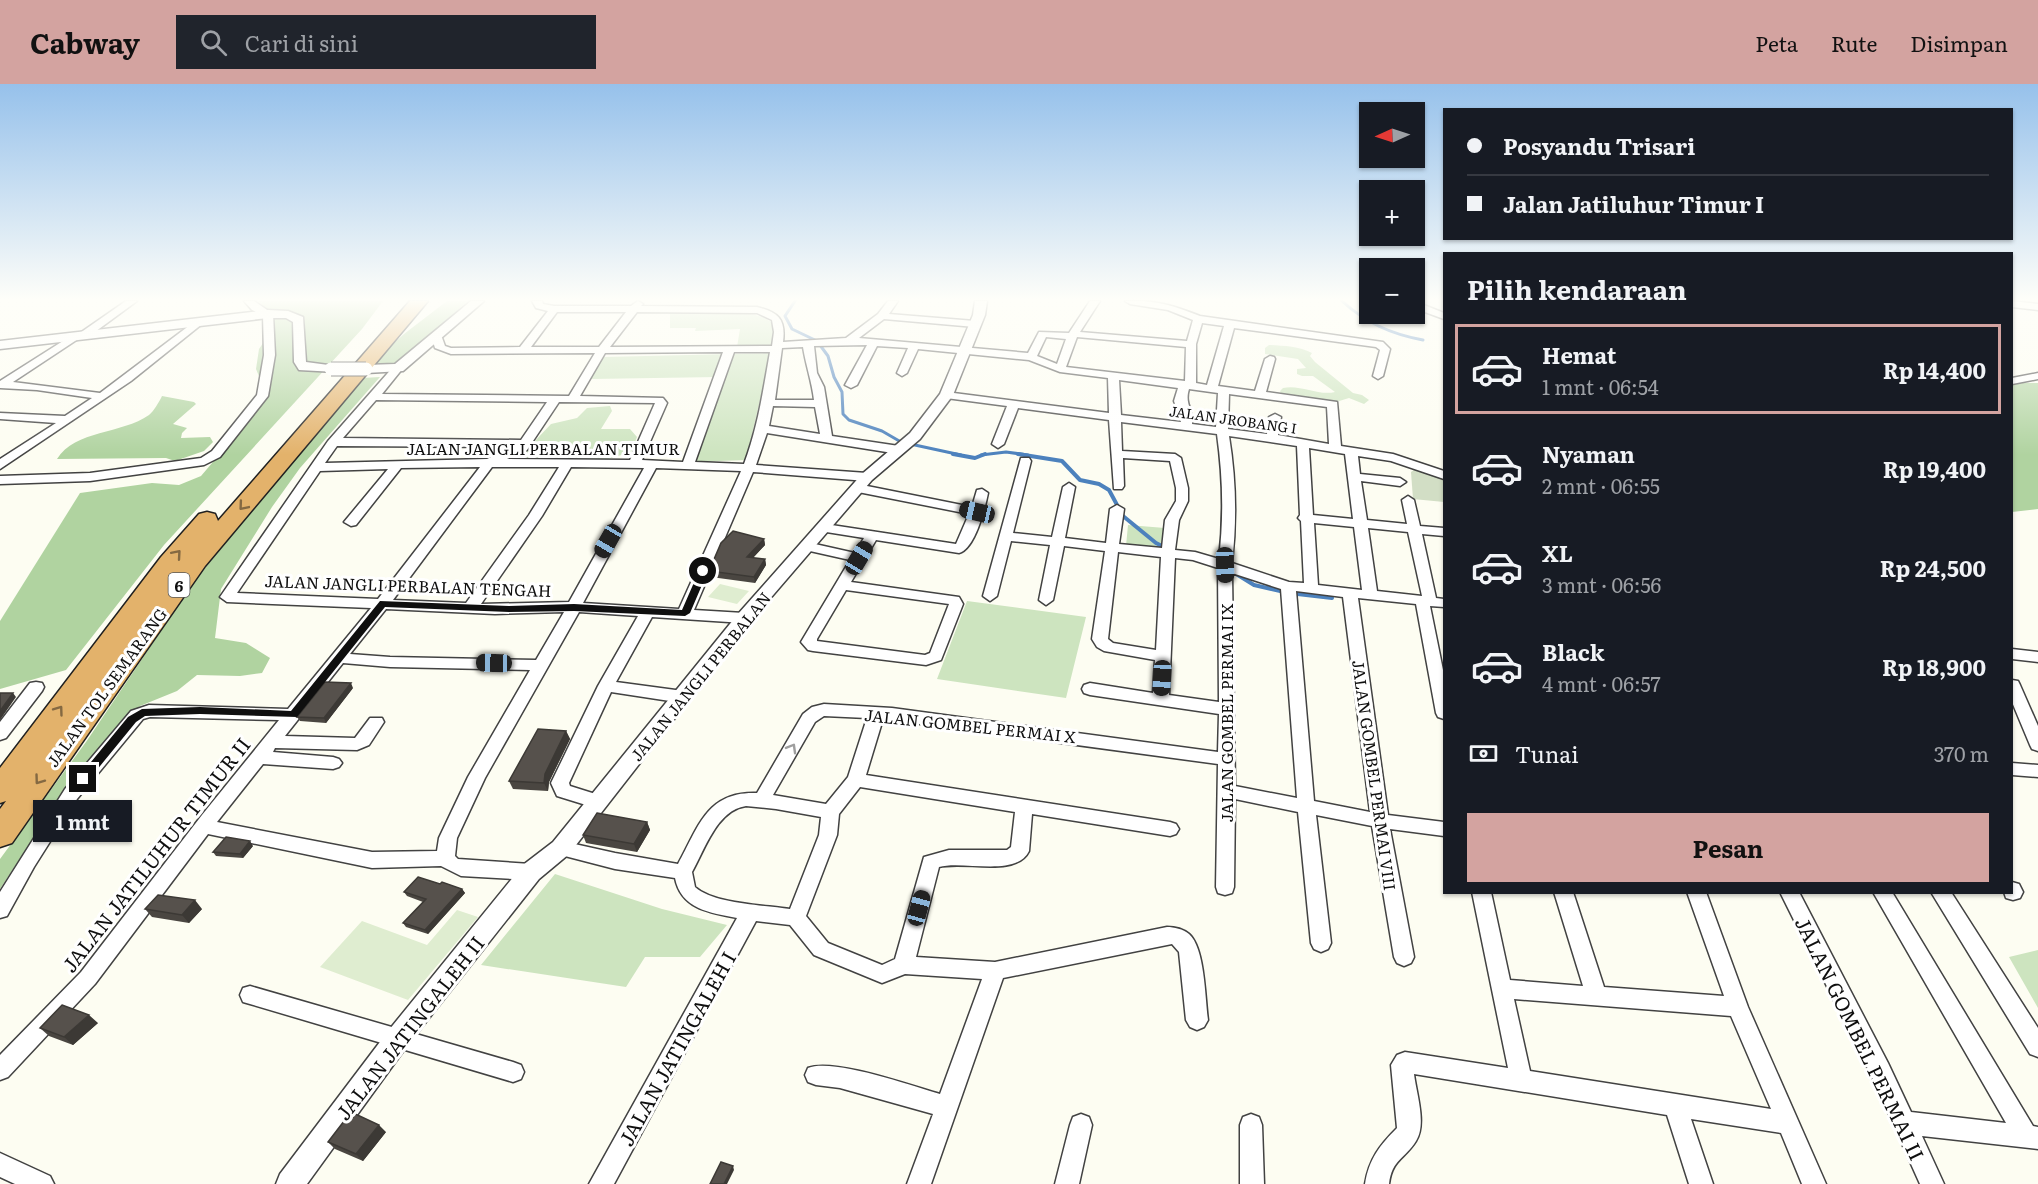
<!DOCTYPE html>
<html lang="id">
<head>
<meta charset="utf-8">
<style>
  body { margin:0; font-family:Literata,serif; background:#20242c; color:#f1f3f6; height:100vh; display:flex; flex-direction:column; font-size:22px; white-space:nowrap }
  * { box-sizing:border-box; margin:0 }
  p { font-size:20px; color:#9ea1a6 }
  .icon { flex:none; width:33px; height:33px; fill:none; stroke:currentColor; stroke-width:2; stroke-linecap:round; stroke-linejoin:round }
  .map { position:relative; flex:1; overflow:hidden }
  .sheet { position:absolute; left:1443px; top:168px; width:570px; height:642px; display:flex; flex-direction:column; background:#171b24; border-radius:0px; box-shadow:0 2px 4px #0004 }
  .sheet>* { flex:none }
  .guide { position:absolute; left:1443px; top:24px; width:570px; height:132px; border-radius:0px; box-shadow:0 2px 4px #0004; display:grid; align-content:center; height:132px; padding:0 24px; background:#171b24 }
  .needle { width:39px; rotate:267deg }
  .fabs { position:absolute; left:1359px; top:18px; display:grid; gap:12px }
  .fabs a { display:grid; place-items:center; width:66px; height:66px; border-radius:0px; background:#171b24; box-shadow:0 2px 4px #0004; font-size:30px }
  .end { position:absolute; width:27px; height:27px; margin:-14px; border:8px solid #0f0f0f; background:#fff; box-shadow:0 0 0 3px #fff }
  .from { border-radius:50% }
  .bubble { position:absolute; height:42px; border-radius:0px; background:#171b24; box-shadow:0 2px 4px #0004; font-size:20px; font-weight:700; line-height:42px; text-align:center }
  .car { position:absolute; width:18px; height:36px; margin:-18px -9px; border-radius:8px; box-shadow:0 0 4px 2px #0007; background:linear-gradient(#222 24%,#8ab4d8 0 40%,#222 0 76%,#8ab4d8 0 86%,#222 0) }
  .guide b { display:flex; align-items:center; gap:21px; height:57px; font-size:22px }
  .guide b+b { border-top:2px solid #363941 }
  .guide i { width:15px; height:15px; background:#f1f3f6 }
  ul { padding:0; list-style:none }
  li { display:flex; align-items:center; gap:18px; height:90px; margin:0 12px 9px; padding:0 12px; border:3px solid transparent; border-radius:0px }
  li div { flex:1 }
  li b { display:block; font-size:22px }
  li em { font-style:normal; font-weight:700 }
  li.current { border-color:#d3a3a0 }
  li>.icon { width:54px; height:54px; stroke-width:1.5 }
  h2 { padding:0 24px; font-size:27px; line-height:72px }
  .pay { display:flex; align-items:center; gap:15px; height:66px; padding:0 24px; font-size:22px }
  .pay p { margin-inline-start:auto }
  .action { display:flex; gap:12px; margin-top:auto; padding:12px 24px }
  .action a { flex:1; height:69px; border-radius:0px; background:#d3a3a0; color:#111; font-size:24px; font-weight:700; line-height:69px; text-align:center }
  header { display:flex; align-items:center; gap:36px; box-sizing:border-box; height:84px; padding:0 30px; background:#d3a3a0; color:#111 }
  header strong { font-size:28px }
  nav { display:flex; gap:33px; margin-inline-start:auto; font-size:21px }
  .search { width:420px; height:54px; background:#20242c; display:flex; align-items:center; gap:15px; box-sizing:border-box; padding:0 21px; border-radius:0px; color:#9ea1a6; font-size:22px }
  .map>svg:first-child { display:block }
  .green { fill:#cde4bf }
  .forest { fill:#b0d3a0 }
  .cemetery { fill:#d2dec5 }
  .pitch { fill:#dfedd0 }
  .lines { fill:none; stroke-linecap:round; stroke-linejoin:round }
  .stream-far1 { stroke:#4c81bd; stroke-width:3 }
  .stream { stroke:#4c81bd; stroke-width:4 }
  .minor-casing { stroke:#424242; stroke-width:3 }
  .tertiary-casing { stroke:#424242; stroke-width:3 }
  .motorway-casing { stroke:#202020; stroke-width:3 }
  .minor { fill:#fff; fill-rule:evenodd }
  .tertiary { fill:#fff; fill-rule:evenodd }
  .motorway { fill:#e3b26b; fill-rule:evenodd }
  .tertiary-bridge-casing { stroke:#424242; stroke-width:15; stroke-linecap:butt }
  .tertiary-bridge { stroke:#fff; stroke-width:13 }
  .wall { fill:#4a4641 }
  .shaded-wall { fill:#3c3935 }
  .building { fill:#56514c; stroke:#3c3935; stroke-width:1.5 }
  .oneway { stroke:#846942 }
  .oneway2 { stroke:#9f9f9f }
  .route { fill:#0f0f0f }
  .labels { text-anchor:middle; dominant-baseline:central; stroke-width:6; stroke-linejoin:round; paint-order:stroke }
  .far-street-label { font-size:14px; fill:#0f0f0f; stroke:#fff }
  .shield { fill:#fff; stroke:#575757; stroke-width:1.5 }
  .shield-label { font-size:15px; font-weight:bold; fill:#0f0f0f }
  .street-label { font-size:16px; fill:#0f0f0f; stroke:#fff }
  .near-street-label { font-size:20px; fill:#0f0f0f; stroke:#fff }
</style>
</head>
<body>
<header>
<strong>Cabway</strong>
<div class="search"><svg class="icon" aria-label="search" viewBox="0 0 24 24"><circle cx="10" cy="10" r="6"/><path d="M15 15l6 6"/></svg>Cari di sini</div>
<nav><a>Peta</a><a>Rute</a><a>Disimpan</a></nav>
</header>
<div class="map">
<svg width="2038" height="1100" viewBox="0 0 2038 1100">
  <rect width="100%" height="100%" fill="#fdfdf2"/>
  <path class="green" d="M670 229C696 229 757 221 774 241L772 263H737L740 245 695 247 696 244H670Z
    M1269 261C1284 262 1299 262 1312 269L1310 272 1315 278 1353 309 1362 311 1369 316 1364 320 1349 314 1336 318 1282 312 1280 307 1283 304C1300 300 1318 312 1335 308L1313 292H1302L1297 290V285L1306 284 1298 275 1265 270V264Z
    M771 269 746 376 692 378 718 293 591 295 603 273Z
    M610 322 612 327 601 345H630L637 353 631 368 608 375 547 373 517 376 551 340 577 334 587 324Z
    M1128 441 1165 444 1164 465 1126 462Z
    M967 517 1086 533 1066 614 937 595Z
    M555 790 662 825 727 841 700 873H645L626 903 481 881Z
    M2038 866V924L2009 873Z"/>
  <path class="forest" d="M258 217H383L362 245 164 461 66 586 0 605V537L80 409 152 399 179 401 201 392 265 317V307L256 285 259 265 272 246 269 227Z
    M447 217H468L397 279H372L404 250Z
    M380 293 300 384 272 423 221 505 215 554 246 559 270 574 262 589 240 592 197 591 177 607 140 622 62 710 0 805V775L86 658 194 498 267 406 362 294Z
    M2023 299H2038V425L2012 428V301Z
    M162 312 194 318 196 320 173 340 187 344 182 349 181 354 210 353 213 358 204 367 175 377 166 374 57 375C75 346 122 350 149 331 154 327 159 318 162 312Z"/>
  <path class="cemetery" d="M1414 386 1444 395V418L1413 415 1411 388Z"/>
  <path class="pitch" d="M720 500 749 507 737 520 708 513Z
    M457 826 478 833 408 916 320 883 362 837 427 861Z"/>
  <g class="lines">
    <path class="stream-far1" d="M795 217 785 232 792 245 817 257 828 272 834 293 842 308 843 330 849 336 882 347 901 358 961 371
      M1342 217C1366 239 1391 250 1423 256
      M981 371 1006 368 1028 371"/>
    <path class="stream" d="M953 370 975 374 985 370
      M1018 370 1062 377 1080 396 1099 400 1109 406 1123 432 1156 459 1166 464
      M1233 488 1254 501 1289 509 1332 514"/>
    <defs>
      <path id="minor" d="M126 217H137L88 253H80V249Z
        M244 217H254L273 230 275 271 268 312 220 373 204 381 90 397 0 400V392L90 389 201 374 212 367 257 311 264 271 263 231 252 226Z
        M532 217H542L543 220 554 222H631L638 217 643 220 641 222 757 223C778 228 786 235 783 258L846 254 878 230 888 217H898L889 230 975 237 980 240 975 243 884 235 859 254 1028 269 1039 248 1069 249 1090 217H1100L1080 248 1187 257 1193 236 1168 226 1130 220 1125 217C1153 215 1175 222 1200 232L1383 258 1390 265 1383 292 1378 295 1373 292 1380 266 1376 263 1234 244 1218 302 1255 307 1265 275 1270 272 1274 273 1275 275 1266 308 1337 318 1341 362 1393 370 1444 387V395L1391 377 1358 372 1360 390 1400 394 1406 398 1400 402 1361 397 1367 436 1407 440 1402 416 1408 412 1414 416 1420 442 1444 444V452L1422 450 1436 514 1444 515V523L1430 522 1444 591V635L1438 633 1436 629 1416 520 1358 514 1388 731 1444 738V752L1390 745 1414 873 1411 879 1404 882 1397 879 1394 873 1372 742 1316 731 1331 859 1328 865 1321 868 1314 865 1311 859 1298 728 1235 715 1234 803 1232 809 1225 811 1218 809 1216 803 1218 680 883 635 866 691 1170 738 1176 740 1179 745 1176 750 1170 752 1032 730 1029 767C1016 794 963 776 939 783L916 873 995 878 1167 843C1174 843 1183 845 1189 850 1205 864 1205 915 1208 936L1204 943 1197 946 1190 943 1186 936 1179 868 1172 860 1003 894 931 1100H907L933 1030 840 1004 816 1001 808 998 805 991 808 984C834 974 911 1002 940 1010L982 895 905 890 882 899 814 871 790 841 756 837 614 1100H589L737 834C710 829 681 825 675 794L615 785 561 771 555 769 552 764 555 759 561 757 615 769 678 780C699 742 707 707 757 709L803 630 812 623 824 620 892 624 1218 668 1219 630 1090 611 1084 609 1082 605 1084 601 1090 599 1153 609 1155 576 1104 567 1097 563 1092 555 1105 467 1064 462 1053 516 1046 521 1039 516 1050 461 1011 457 997 512 990 517 983 512 1021 374H1029L1031 377 1013 449 1052 453 1063 403 1069 399 1075 403 1065 454 1106 459 1110 425 1117 421 1124 425 1119 460 1162 464 1165 436 1176 417V404L1170 377 1123 374 1124 402 1122 405H1114L1109 336 1018 324 1004 360 998 364 992 360 1007 322 946 314 940 311 946 308 1109 329 1108 294 1060 288 1029 276 918 265 907 289 902 292 897 289 908 264 877 262 857 301 851 304 845 301 867 261 814 262 817 289 824 303 832 352 899 362 905 366 899 370 767 349 756 381 867 389 873 393 867 397 753 388 694 526 744 529 751 534 744 539 652 533 616 598 683 607 689 609 691 613 689 617 683 619 611 608 569 699 570 702 605 713 608 718 605 723 599 725 557 712 551 699 598 602 638 532 579 528 485 694 457 754 455 772 458 775 531 780 538 783 540 788 538 793 531 796 461 792 441 782 372 784 208 750 95 900 8 993 0 996V971L81 888 202 731 279 636 150 633 143 635 77 715 34 783 7 832 0 834V808L65 705 131 627 149 621 288 625 371 524 227 518 220 513 328 357 394 282H402L403 284 382 310 569 312 595 269 451 270 435 264 431 251 436 248 441 251 445 262 451 264 520 263 548 227 536 224ZM557 228H626L599 263H531ZM637 228 757 229 772 236 774 248 772 262 610 263ZM1202 239 1224 242 1207 301 1196 299V260ZM1046 253 1066 255 1057 280 1037 272ZM1077 253 1186 263 1185 297 1066 283ZM803 263C806 282 812 298 814 316H775L782 264ZM723 268 683 378 642 376 667 319 663 314 580 312 605 269ZM734 268H770C763 307 758 343 744 380L695 378ZM1119 296 1178 304 1174 317 1181 338 1121 331ZM1189 305 1218 309 1216 343 1192 340C1194 325 1184 321 1189 305ZM1229 310 1327 323 1329 360 1278 351 1281 333 1275 330 1269 333 1267 350 1228 345ZM376 316 547 318 521 356 343 354ZM559 318 655 319 630 376 507 375 527 366ZM773 322 815 323 820 350 769 342ZM1121 338 1217 350C1223 393 1224 432 1219 475L1195 468 1175 466 1179 436 1188 417V404L1181 374 1175 370 1122 367ZM1229 352 1297 362 1300 431 1298 434 1301 437 1304 499 1289 498 1232 479C1237 436 1236 395 1229 352ZM337 362 512 363 487 375 325 379ZM1309 364 1345 370 1353 435 1313 431ZM480 383 378 515 237 509 320 387 388 385 344 438 351 442 356 441 401 384ZM492 383H559L529 431 466 519 393 516ZM571 383 644 384 569 518 481 520 542 432ZM656 384 741 387 679 525 583 519ZM1314 439 1354 443 1362 506 1318 501ZM1368 444 1408 448 1422 512 1377 507ZM1118 468 1161 473 1156 566 1113 559 1108 555ZM1175 474 1193 476 1218 484 1219 618 1169 611ZM1232 489 1281 505 1297 714 1235 702ZM1296 507 1343 513 1370 728 1314 717ZM386 525 495 530 564 528 536 576 390 573 350 570ZM343 579 390 583 530 586 468 693 439 754 437 767 372 768 217 738 263 680 333 685 339 683 342 679 339 675 333 673 273 668 275 664 357 666 369 661 384 638 382 634H370L355 654 285 652ZM824 632 867 634 848 693 826 720 773 711 815 638ZM860 703 1015 728 1011 763 1007 766H949L924 773 895 875 882 881 828 859 806 832 837 751 839 730ZM746 722 776 725 821 733 819 751 790 825C764 821 714 820 695 803L692 788C705 765 717 726 746 722Z
        M1414 217 1444 229V235L1414 224Z
        M2012 217 2038 220V226L2012 223Z
        M198 235 202 236V240L131 297 0 385V375L56 339 0 335V329L65 332 92 314 37 306 0 304V297L74 250 78 251V255L13 298 100 309Z
        M2038 289V295L2012 300V294Z
        M857 400 972 423 977 406 982 405 988 409C985 424 975 465 959 469L876 456 851 498 959 513 963 520 941 576 926 581 813 567 808 566 801 558 850 476 801 465 799 462 806 458 855 469 864 454 820 447 818 444 820 441 825 440 956 460 969 430 853 407 851 404 853 401ZM846 506 949 520 930 569 925 571 817 557V555Z
        M2012 565 2038 568V578L2012 575Z
        M2012 596 2018 597 2020 601 2038 642V667L2032 665 2030 661 2012 618Z
        M36 598 42 599 44 603 42 607 6 654 0 656V638L30 599Z
        M2012 679 2038 681V693L2012 691Z
        M2012 798 2019 800 2023 808 2020 814 2013 816 2006 814 2004 808H2012Z
        M1472 808H1491L1510 896 1583 902 1554 808H1573L1604 903 1724 912 1687 808H1706L1748 923 1826 1100H1802L1781 1049 1691 1035 1713 1100H1689L1667 1031 1414 990C1416 1008 1427 1040 1416 1057 1405 1075 1392 1075 1389 1100H1365C1369 1075 1380 1061 1397 1044L1391 981 1397 971 1405 968 1508 984ZM1514 915 1731 932 1771 1025 1530 987Z
        M1780 808H1799L1888 979 1911 1028 2006 1039 1873 808H1892L2033 1042 2038 1043V1065L1922 1052 1944 1100H1920L1872 993Z
        M1931 808H1951L2038 944V973L2030 970Z
        M250 902 513 978 521 981 524 988 521 995 513 998 250 920 243 918 240 911 243 904Z
        M1081 1030 1089 1033 1092 1041 1079 1100H1055L1070 1041 1073 1033Z
        M1251 1030 1259 1033 1262 1041 1264 1100H1240V1041L1243 1033Z
        M0 1069 50 1092 54 1100H15L0 1093Z"/>
      <path id="tertiary" d="M471 217H484L403 287 366 289 359 285 366 281 395 280Z
        M975 217H987L985 231 953 311 920 355 872 396 750 538 569 770 539 795 407 962 307 1100H276L280 1090 389 946 523 781 553 758 738 530 862 390 910 349 940 310 973 231Z
        M268 226 288 227 303 233 306 278 336 282 338 285 336 288 299 286 294 278 293 238 286 234H268L0 265V257Z"/>
      <path id="motorway" d="M410 217H428L205 482 12 759 0 763V725L6 717 0 719V684L161 473 199 430 207 428 215 430 218 437Z"/>
    </defs>
    <use href="#minor" class="minor-casing"/>
    <use href="#tertiary" class="tertiary-casing"/>
    <use href="#motorway" class="motorway-casing"/>
    <use href="#minor" class="minor"/>
    <use href="#tertiary" class="tertiary"/>
    <use href="#motorway" class="motorway"/>
    <defs>
      <path id="tertiary-bridge" d="M331 285H366"/>
    </defs>
    <use href="#tertiary-bridge" class="tertiary-bridge-casing"/>
    <use href="#tertiary-bridge" class="tertiary-bridge"/>
  </g>
  <path class="wall" d="M764 455 765 461 753 474 765 475 766 481 755 499 711 493 709 487Z
    M353 604 326 639 300 637 297 633Z
    M566 647 570 655 549 698 548 707 513 705 509 697Z
    M647 738 650 746 637 768 586 759 583 751Z
    M253 762 243 774 216 772 213 768Z
    M440 800 462 805 465 809 428 850 406 843 403 839 423 818 407 812 404 808Z
    M145 825H202L189 839 152 833Z
    M98 939 73 961 49 952 40 944Z
    M386 1048 363 1077 335 1065 328 1058Z"/>
  <path class="shaded-wall" d="M764 455 765 461 748 479 747 473Z
    M765 475 766 481 755 499 754 493Z
    M351 599 353 604 326 639 324 634Z
    M13 609 16 613 0 636V627Z
    M566 647 570 655 549 698 548 707 544 699 545 690Z
    M647 738 650 746 637 768 634 760Z
    M250 757 253 762 243 774 240 770Z
    M462 805 465 809 428 850 425 846Z
    M195 816 202 825 189 839 182 831Z
    M89 931 98 939 73 961 64 953Z
    M379 1041 386 1048 363 1077 356 1070Z
    M733 1082 734 1086 727 1100H724Z"/>
  <path class="building" d="M733 447 764 455 747 473 765 475 754 493 709 487 721 459Z
    M325 598 351 599 324 634 297 633Z
    M0 609H13L0 627Z
    M538 645 566 647 545 690 544 699 509 697Z
    M597 729 647 738 634 760 583 751Z
    M226 753 250 757 240 770 213 768Z
    M418 793 440 800 442 798 462 805 425 846 403 839 426 815 404 808Z
    M158 811 195 816 182 831 145 825Z
    M62 921 89 931 64 953 40 944Z
    M351 1028 379 1041 356 1070 328 1058Z
    M721 1078 733 1082 724 1100H710Z"/>
  <defs><path id="oneway-chevron" d="M-2-3.5L2.5 0L-2 3.5" fill="none" stroke-width="1.6" stroke-linecap="round" stroke-linejoin="round" transform="scale(1.5)"/></defs>
  <g class="oneway">
    <use href="#oneway-chevron" transform="translate(243 422) rotate(130)"/>
    <use href="#oneway-chevron" transform="translate(177 470) rotate(-49)"/>
    <use href="#oneway-chevron" transform="translate(59 626) rotate(-54)"/>
    <use href="#oneway-chevron" transform="translate(39 696) rotate(126)"/>
  </g>
  <use class="oneway2" href="#oneway-chevron" transform="translate(792 664) rotate(-60)"/>
  <linearGradient id="sky" x2="0" y2="1"><stop stop-color="#96c1eb"/><stop offset="0.58" stop-color="#fefef9"/><stop offset="1" stop-color="#fefef9" stop-opacity="0"/></linearGradient>
  <rect width="2038" height="371" fill="url(#sky)"/>
  <path class="route" d="M703 484 708 487 690 529 685 532 574 527 509 528 385 523 297 633 200 630 145 632 136 638 87 698 83 699 77 695 128 633 142 625 200 623 291 627 380 517 509 522 574 520 682 526 699 487Z"/>
  <g class="labels">
    <g class="far-street-label">
      <text transform="translate(1233 335) rotate(8)">JALAN JROBANG I</text>
    </g>
    <rect class="shield" x="168.5" y="489" width="21" height="24" rx="4.5"/>
    <g class="shield-label">
      <text x="179" y="501">6</text>
    </g>
    <g class="street-label">
      <text x="543" y="364">JALAN JANGLI PERBALAN TIMUR</text>
      <text transform="translate(408 501) rotate(2)">JALAN JANGLI PERBALAN TENGAH</text>
      <text transform="translate(700 592) rotate(-51)">JALAN JANGLI PERBALAN</text>
      <text transform="translate(106 603) rotate(-54)">JALAN TOL SEMARANG</text>
      <text transform="translate(1226 629) rotate(-90)">JALAN GOMBEL PERMAI IX</text>
      <text transform="translate(970 641) rotate(6)">JALAN GOMBEL PERMAI X</text>
      <text transform="translate(1375 691) rotate(82)">JALAN GOMBEL PERMAI VIII</text>
    </g>
    <g class="near-street-label">
      <text transform="translate(155 770) rotate(-52)">JALAN JATILUHUR TIMUR II</text>
      <text transform="translate(409 943) rotate(-52)">JALAN JATINGALEH II</text>
      <text transform="translate(1861 954) rotate(64)">JALAN GOMBEL PERMAI II</text>
      <text transform="translate(676 964) rotate(-61)">JALAN JATINGALEH I</text>
    </g>
  </g>
</svg>
<div class="fabs">
<a><svg class="needle" viewBox="-14 -14 28 28"><path d="M0-13l5 13h-10z" fill="#e53935"/><path d="M0 13l5-13h-10z" fill="#9ea1a6"/></svg></a>
<a>+</a>
<a>−</a>
</div>
<i class="end from" style="left:703px;top:487px"></i>
<i class="end" style="left:83px;top:695px"></i>
<div class="bubble" style="left:33px;top:716px;width:99px">1 mnt</div>
<i class="car" style="left:977px;top:428px;rotate:283deg"></i>
<i class="car" style="left:608px;top:457px;rotate:210deg"></i>
<i class="car" style="left:859px;top:474px;rotate:31deg"></i>
<i class="car" style="left:1225px;top:481px;rotate:178deg"></i>
<i class="car" style="left:494px;top:579px;rotate:271deg"></i>
<i class="car" style="left:1162px;top:594px;rotate:183deg"></i>
<i class="car" style="left:919px;top:824px;rotate:15deg"></i>
<div class="guide">
<b><i class="from"></i>Posyandu Trisari</b>
<b><i></i>Jalan Jatiluhur Timur I</b>
</div>
<section class="sheet">
<h2>Pilih kendaraan</h2>
<ul>
<li class="current"><svg class="icon" aria-label="car" viewBox="0 0 24 24"><path d="M5 17H2v-5l4-1 3-4h7l3 4 3 1v5h-3M9 17h6M6 11h13"/><circle cx="7" cy="17" r="2"/><circle cx="17" cy="17" r="2"/></svg><div><b>Hemat</b><p>1 mnt · 06:54</p></div><em>Rp 14,400</em></li>
<li><svg class="icon" aria-label="car" viewBox="0 0 24 24"><path d="M5 17H2v-5l4-1 3-4h7l3 4 3 1v5h-3M9 17h6M6 11h13"/><circle cx="7" cy="17" r="2"/><circle cx="17" cy="17" r="2"/></svg><div><b>Nyaman</b><p>2 mnt · 06:55</p></div><em>Rp 19,400</em></li>
<li><svg class="icon" aria-label="car" viewBox="0 0 24 24"><path d="M5 17H2v-5l4-1 3-4h7l3 4 3 1v5h-3M9 17h6M6 11h13"/><circle cx="7" cy="17" r="2"/><circle cx="17" cy="17" r="2"/></svg><div><b>XL</b><p>3 mnt · 06:56</p></div><em>Rp 24,500</em></li>
<li><svg class="icon" aria-label="car" viewBox="0 0 24 24"><path d="M5 17H2v-5l4-1 3-4h7l3 4 3 1v5h-3M9 17h6M6 11h13"/><circle cx="7" cy="17" r="2"/><circle cx="17" cy="17" r="2"/></svg><div><b>Black</b><p>4 mnt · 06:57</p></div><em>Rp 18,900</em></li>
</ul>
<div class="pay"><svg class="icon" aria-label="cash" viewBox="0 0 24 24"><path d="M3 7h18v10H3z"/><circle cx="12" cy="12" r="2"/></svg>Tunai<p>370 m</p></div>
<div class="action"><a>Pesan</a></div>
</section>
</div>
</body>
</html>
